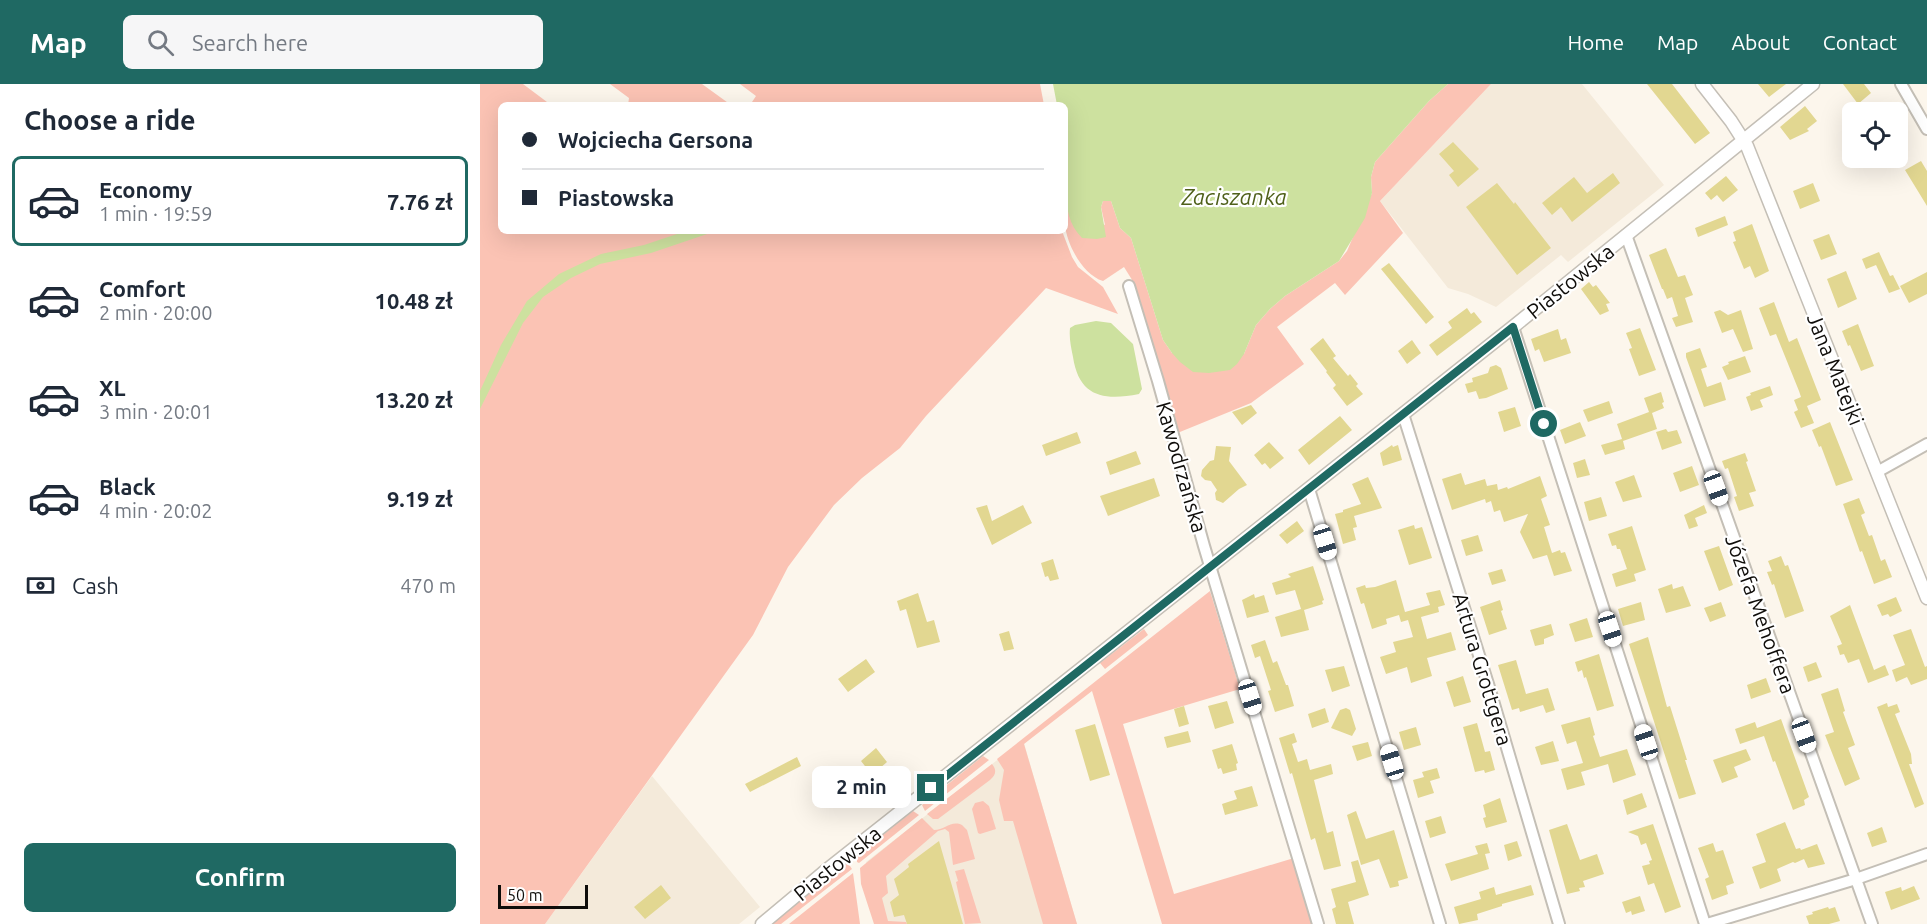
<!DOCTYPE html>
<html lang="en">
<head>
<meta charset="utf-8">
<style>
  body { margin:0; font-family:Ubuntu,sans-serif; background:#f6f6f7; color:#1f2937; height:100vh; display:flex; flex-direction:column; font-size:22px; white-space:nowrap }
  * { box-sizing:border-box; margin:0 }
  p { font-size:20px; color:#747a83 }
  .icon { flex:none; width:33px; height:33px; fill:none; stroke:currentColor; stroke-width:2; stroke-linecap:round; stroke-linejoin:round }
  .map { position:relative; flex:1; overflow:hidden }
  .drawer { display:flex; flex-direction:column; background:#fff; width:480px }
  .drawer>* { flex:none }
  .top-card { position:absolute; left:18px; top:18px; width:570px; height:132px; border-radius:9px; box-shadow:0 6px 24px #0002; display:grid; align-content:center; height:132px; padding:0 24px; background:#fff }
  .buttons { position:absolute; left:1362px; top:18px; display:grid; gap:12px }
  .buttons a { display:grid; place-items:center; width:66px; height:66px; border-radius:9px; background:#fff; box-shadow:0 6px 24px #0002; font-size:30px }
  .scale { position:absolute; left:18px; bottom:15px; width:90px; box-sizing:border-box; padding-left:6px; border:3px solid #0f0d0a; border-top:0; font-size:16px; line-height:21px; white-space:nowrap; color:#0f0d0a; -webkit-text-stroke:4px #fff; paint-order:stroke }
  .end { position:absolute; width:27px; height:27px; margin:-14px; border:8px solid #1f6963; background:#fff; box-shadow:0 0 0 3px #fff }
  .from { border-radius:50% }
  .bubble { position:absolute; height:42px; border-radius:9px; background:#fff; box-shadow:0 6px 24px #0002; font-size:20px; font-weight:700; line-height:42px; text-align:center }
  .car { position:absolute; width:18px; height:36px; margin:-18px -9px; border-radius:8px; box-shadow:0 0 4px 2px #0007; background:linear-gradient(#fff 24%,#345 0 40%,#fff 0 76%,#345 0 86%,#fff 0) }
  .top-card b { display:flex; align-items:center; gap:21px; height:57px; font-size:22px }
  .top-card b+b { border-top:2px solid #e0e1e3 }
  .top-card i { width:15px; height:15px; background:#1f2937 }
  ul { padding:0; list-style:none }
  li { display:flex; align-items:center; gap:18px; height:90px; margin:0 12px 9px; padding:0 12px; border:3px solid transparent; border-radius:9px }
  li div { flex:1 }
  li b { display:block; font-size:22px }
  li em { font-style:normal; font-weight:700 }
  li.selected { border-color:#1f6963 }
  li>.icon { width:54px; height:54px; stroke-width:1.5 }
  h2 { padding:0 24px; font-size:27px; line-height:72px }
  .pay { display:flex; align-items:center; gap:15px; height:66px; padding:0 24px; font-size:22px }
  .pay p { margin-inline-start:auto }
  .button { display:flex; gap:12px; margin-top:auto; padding:12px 24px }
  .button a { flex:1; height:69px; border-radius:9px; background:#1f6963; color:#fff; font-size:24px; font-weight:700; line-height:69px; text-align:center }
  header { display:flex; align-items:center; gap:36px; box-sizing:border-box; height:84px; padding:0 30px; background:#1f6963; color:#fff }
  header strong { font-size:28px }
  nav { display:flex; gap:33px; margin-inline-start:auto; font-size:21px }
  .search { width:420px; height:54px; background:#f6f6f7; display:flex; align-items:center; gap:15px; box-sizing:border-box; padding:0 21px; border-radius:9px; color:#747a83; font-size:22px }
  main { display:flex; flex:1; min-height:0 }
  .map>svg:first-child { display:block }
  .built { fill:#f4eada }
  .green { fill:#fbc3b4 }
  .water { fill:#cde19f }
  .building { fill:#e2d791 }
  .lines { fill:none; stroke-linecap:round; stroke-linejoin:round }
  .minor-casing { stroke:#c4bfb6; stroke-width:14 }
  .tertiary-casing { stroke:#c4bfb6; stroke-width:15 }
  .minor { stroke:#fff; stroke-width:10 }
  .tertiary { stroke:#fff; stroke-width:12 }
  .route { stroke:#1f6963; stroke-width:8 }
  .labels { text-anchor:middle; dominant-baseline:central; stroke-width:4.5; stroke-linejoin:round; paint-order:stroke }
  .street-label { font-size:21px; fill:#0f0d0a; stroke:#fff }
  .water-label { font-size:22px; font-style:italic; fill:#4f601a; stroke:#fff }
</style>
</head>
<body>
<header>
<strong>Map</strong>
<div class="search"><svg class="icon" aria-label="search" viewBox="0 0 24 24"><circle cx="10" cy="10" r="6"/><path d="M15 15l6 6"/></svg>Search here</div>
<nav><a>Home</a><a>Map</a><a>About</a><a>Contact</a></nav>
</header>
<main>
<section class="drawer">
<h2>Choose a ride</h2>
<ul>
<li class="selected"><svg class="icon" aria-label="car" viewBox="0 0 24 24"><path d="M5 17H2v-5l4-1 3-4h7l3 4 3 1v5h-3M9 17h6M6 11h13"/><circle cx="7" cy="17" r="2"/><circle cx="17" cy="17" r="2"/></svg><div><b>Economy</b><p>1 min · 19:59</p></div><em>7.76 zł</em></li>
<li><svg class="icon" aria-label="car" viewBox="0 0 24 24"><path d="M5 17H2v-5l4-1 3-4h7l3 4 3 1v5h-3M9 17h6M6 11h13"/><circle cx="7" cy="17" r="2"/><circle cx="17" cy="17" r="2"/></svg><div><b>Comfort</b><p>2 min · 20:00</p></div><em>10.48 zł</em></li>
<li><svg class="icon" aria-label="car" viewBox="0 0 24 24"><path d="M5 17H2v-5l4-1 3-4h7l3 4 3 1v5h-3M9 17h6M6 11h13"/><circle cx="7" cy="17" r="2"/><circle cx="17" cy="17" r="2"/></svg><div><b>XL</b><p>3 min · 20:01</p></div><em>13.20 zł</em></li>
<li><svg class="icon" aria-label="car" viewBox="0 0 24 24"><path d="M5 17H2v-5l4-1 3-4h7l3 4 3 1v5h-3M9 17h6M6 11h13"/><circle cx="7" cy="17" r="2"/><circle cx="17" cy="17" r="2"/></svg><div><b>Black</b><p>4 min · 20:02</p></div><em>9.19 zł</em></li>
</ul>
<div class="pay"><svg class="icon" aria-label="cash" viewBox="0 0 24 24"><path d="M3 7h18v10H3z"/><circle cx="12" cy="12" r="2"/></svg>Cash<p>470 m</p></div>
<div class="button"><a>Confirm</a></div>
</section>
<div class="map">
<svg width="1447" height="840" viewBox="0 0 1447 840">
  <rect width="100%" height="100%" fill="#fcf6ec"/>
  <path class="built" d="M1011 0H1102L1184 101 1088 178 1081 171 1016 223 988 210 968 204 900 117Z
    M543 656 597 840H399L386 778Z
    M172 692 280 823 259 840H65Z"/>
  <path class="green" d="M0 0H43L71 21H21V147H582L592 173 598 183 623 203 638 230 566 204 446 332 420 364 382 394 354 421 308 483 273 551 65 840H0Z
    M130 0H222L251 21H148L149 14Z
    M260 0H560L564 21H270L276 12Z
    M968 0H1011L900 117 923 149 865 211 855 199 797 243 824 280 771 319 695 350 654 199 644 183 623 197C603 191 587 161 585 141 584 133 585 125 585 117L587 122 625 141 621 123 623 117 628 115 631 117 640 144 651 154 683 256 692 269 764 270 776 241 790 225 805 212 859 177 867 167 892 109 891 93 895 78 949 17Z
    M730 507 760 605 643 640 694 810 814 774 835 840H682L612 607 544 660 597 840H563L533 737H524L519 716 524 686 517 675Z
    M664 545 668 551 625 585 620 579Z
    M503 672 509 676 445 727 442 721Z
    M512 680C517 686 516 691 510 696L458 735H453L447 730Z
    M503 717 509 722 516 745 500 750 498 749 492 725 495 719Z
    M433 727 439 731 379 779 377 778V771Z
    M442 734 454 746C465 746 471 736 482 741L487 746 495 775 473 781 469 748 465 745 458 747 406 792 408 809 402 814 408 837 426 838 427 840H394L381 800 380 784Z
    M368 779 372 785 301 840H291Z
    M484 785 501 839 485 840 476 798 478 797 475 787Z
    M373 789 380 840H309Z"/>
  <path class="water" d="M573 0H968L949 17 895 78 891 93 892 109 885 134 859 177 805 212 790 225 776 241 764 270 757 280 750 286 729 289 713 288 700 278 692 269 683 256 651 154 640 144 631 117H623L621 123 626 153 617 155 602 154C581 133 587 104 587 78 587 59 585 40 585 21H577Z
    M206 147H236L171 169 120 180 91 194 63 213 43 239 0 325V307L21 261 47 217 79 190 121 170 164 161Z
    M616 237 631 239 653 260 662 305 659 310C624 317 599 313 593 273 591 263 589 254 590 244L595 241Z"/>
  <path class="building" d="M1167 0H1192L1230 49 1215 60Z
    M1278 0H1306L1289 13Z
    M1363 0H1384L1391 9 1378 20Z
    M1325 22 1337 37 1327 45 1329 47 1310 56 1300 43Z
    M973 58 999 85 978 103 969 91 974 87 959 70Z
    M1441 77 1447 87V122L1425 86Z
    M1133 89 1140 99 1092 138 1081 123 1072 131 1062 119 1094 93 1107 109Z
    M1246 92 1258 106 1243 118 1237 111 1231 116 1225 109Z
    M1017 99 1034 120 1035 118 1071 164 1037 191 986 123Z
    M1333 99 1340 117 1320 125 1313 107Z
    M1245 132 1248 141 1218 153 1215 144Z
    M1272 140 1289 187 1275 194 1270 182 1264 185 1253 158 1256 157 1253 148Z
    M1349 150 1357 170 1341 176 1333 156Z
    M1186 164 1198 193 1205 191 1213 211 1205 214 1213 238 1196 243 1192 234 1198 232 1192 213 1187 215 1183 205H1182L1169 171Z
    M1399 168 1410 192 1413 191 1420 205 1409 209 1396 181 1386 185 1382 175Z
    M909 179 954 233 946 240 901 185Z
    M1366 187 1377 215 1358 224 1347 195Z
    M1447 188V210L1429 219 1420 202Z
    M1109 198 1113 203 1116 201 1130 219 1126 220 1129 227 1120 231 1101 205Z
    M1294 218 1309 258 1317 254 1341 316 1327 322 1334 339 1321 344 1314 328 1318 326 1314 316 1321 313 1319 307 1296 250 1290 252 1279 224Z
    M987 224 991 230 994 228 1002 238 957 272 949 261 972 244 968 238Z
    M1240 226 1248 231 1261 226 1273 265 1263 268 1253 245 1242 249 1234 228Z
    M1378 240 1394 282 1381 287 1370 261 1368 262 1362 247Z
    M1160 244 1176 286 1159 292 1149 265 1152 264 1146 249Z
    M1078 245 1081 256 1086 254 1091 269 1064 278 1059 265 1055 267 1051 255Z
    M843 254 856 272 853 274 868 292 870 290 878 300 876 302 883 310 867 322 853 304 856 301 846 288 847 287 830 265Z
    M932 256 941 269 927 280 918 267Z
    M1220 264 1227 283 1221 285 1227 303 1241 298 1246 316 1224 323 1206 273V269Z
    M1265 272 1271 288 1248 296 1242 283 1249 280 1248 278Z
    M1016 281 1021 284 1028 305 1006 314 999 315 996 307 988 309 985 300 993 298 992 294 1008 289 1010 283Z
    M1290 302 1293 311 1280 316 1283 323 1271 327 1266 313 1271 311 1270 309Z
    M1181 308 1184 318 1182 319 1184 324 1172 329 1177 345 1143 357 1145 365 1125 371 1121 361 1142 355 1137 340 1169 328 1164 314Z
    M1129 317 1133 329 1108 338 1103 326Z
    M771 321 777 329 762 341 752 328Z
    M1035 323 1041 342 1024 348 1018 328Z
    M860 332 872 346 829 381 818 366Z
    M1100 338 1106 352 1085 360 1080 346Z
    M1350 338 1373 396 1356 402 1341 362 1339 363 1332 346Z
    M1186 345 1188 348 1197 346 1202 359 1182 366 1176 348Z
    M597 348 601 359 566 372 562 361Z
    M789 358 804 374 790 385 785 379 782 381 774 371Z
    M912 361 913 363 918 361 922 376 903 382 900 369Z
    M736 362 751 363 749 377 767 401 759 405 743 419 736 416 735 409 737 406 731 397 725 396 721 392 722 386 730 377 734 376Z
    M656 367 661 380 630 391 626 378Z
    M1265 369 1268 377 1266 378 1276 407 1269 409 1274 422 1259 427 1254 413 1257 412 1248 384 1245 385 1242 377Z
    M1105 375 1110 391 1097 394 1093 379Z
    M1212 382 1219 401 1200 408 1193 389Z
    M981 389 985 401 1005 395 1007 402 1017 400 1018 406 1027 403 1028 405 1060 392 1067 412 1061 415 1070 441 1064 443 1072 469 1080 466 1081 469 1085 468 1092 487 1074 492 1067 471 1053 475 1040 448 1048 430 1024 438 1020 426 1014 428 1011 417 1006 419 1005 415 972 426 962 395Z
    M1154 391 1162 413 1143 418 1135 398Z
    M888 393 902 424 874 432 877 443 873 444 876 456 863 460 855 430 863 428V426L881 420 872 400Z
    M674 394 680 412 628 432 620 412Z
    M1121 413 1127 432 1109 437 1104 418Z
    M1379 414 1385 429 1381 431 1389 452 1392 451 1401 477 1405 475 1412 493 1394 500 1382 467 1380 468 1363 420Z
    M507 421 512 437 543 421 552 439 512 461 496 424Z
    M1224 421 1227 429 1215 434 1218 442 1209 445 1204 431Z
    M817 437 824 447 807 460 799 451Z
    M934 441 935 445 942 443 952 474 929 481 918 446Z
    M1152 442 1166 486 1154 490 1156 497 1136 503 1132 490 1147 485 1140 465H1137L1136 461 1132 462 1128 450Z
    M998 451 1003 467 986 472 981 456Z
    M1239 462 1253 501 1239 507 1224 467Z
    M1301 472 1305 482 1308 481 1324 527 1305 534 1294 500 1292 501 1287 488 1292 487 1288 477Z
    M573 475 579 495 570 497 568 492 565 493 561 479Z
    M833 482 844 516 842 517 843 520 824 526 829 546 801 553 795 533 821 525 815 506 796 511 792 499 811 493 808 490Z
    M1022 485 1026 497 1012 501 1008 489Z
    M916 496 925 528 950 521 946 509 960 506 965 521 958 523 959 528 941 533 947 555 971 548 976 566 947 574 952 592 931 599 927 583 906 590 900 573 916 568 913 558 933 553 928 536 921 538 919 531 906 535 907 540 892 545 884 519 881 520 876 504 885 501 886 504 895 503Z
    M1192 500 1193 505 1203 502 1211 522 1186 529 1178 505Z
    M438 509 447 538 454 536 460 558 437 564 426 525 420 527 417 517Z
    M774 510 775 514 784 511 789 528 767 534 762 516Z
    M1416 513 1422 527 1410 533 1408 530 1402 532 1397 521Z
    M1020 516 1023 526 1021 527 1027 545 1009 551 1000 523Z
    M1161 518 1165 536 1143 542 1138 525Z
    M1241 518 1246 532 1230 538 1224 524Z
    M1370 521 1394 586 1405 581 1409 591 1388 599 1379 575 1368 579 1364 570 1360 571 1357 562 1362 560 1350 532Z
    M1107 534 1113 553 1095 558 1089 540Z
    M1071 540 1074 551 1064 555V560L1055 562 1050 546Z
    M1431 545 1445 583 1447 582V595L1431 601 1427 593 1416 598 1412 586 1425 581 1413 551Z
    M529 547 534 565 524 567 519 550Z
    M1168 553 1187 623 1190 622 1207 676H1205L1216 710 1199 715 1149 560Z
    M785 556 793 579 797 577 806 601H808L814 622 795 628 788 607 791 606 780 572 775 574 771 561Z
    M1119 570 1134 622 1117 627 1106 593 1104 594 1102 586 1098 588 1095 578Z
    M386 575 395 588 368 608 358 595Z
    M1036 576 1046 610 1068 604 1075 626 1066 629 1063 621 1040 628 1039 624 1032 626 1018 581Z
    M1336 578 1342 593 1328 598 1323 583Z
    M864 582 870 602 852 608 845 586Z
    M983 592 991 618 974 623 966 598Z
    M1286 594 1291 608 1271 615 1267 601Z
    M1358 604 1365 627 1363 628 1375 661 1368 664 1380 695 1365 702 1345 651 1354 648 1341 610Z
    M747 617 754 639 735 645 728 622Z
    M1407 619 1408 623 1417 620 1420 628 1415 630 1431 670 1432 680H1429L1444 720 1435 724 1397 623Z
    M704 622 709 640 699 643 694 625Z
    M845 624 849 638 832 644 828 630Z
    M866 624 870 626 876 645 872 652 851 644 860 626Z
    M1110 633 1115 651 1113 652 1120 673 1147 665 1156 691 1133 699 1128 680 1101 688 1105 701 1087 706 1081 685 1103 679 1096 657 1087 660 1081 641Z
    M1301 635 1329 713 1324 716 1325 721 1313 726 1295 677 1293 678 1284 652 1260 660 1255 645 1275 638 1277 644Z
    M997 639 1005 668 1010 667 1015 686 1005 689 1004 686 995 688 983 643Z
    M615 640 630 691 610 697 595 646Z
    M936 643 941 661 924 666 919 648Z
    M708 647 711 658 687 664 684 653Z
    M814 649 817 658 812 660 818 678 827 675 830 686 851 680 853 690 834 696 847 749 853 747 861 782 844 786 835 754 831 756 812 689 810 690 799 654Z
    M1073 657 1079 677 1061 681 1055 663Z
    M888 658 892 672 877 677 872 662Z
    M752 660 758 679 756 680 757 686 743 690 741 684 738 685 732 666Z
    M396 664 407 678 392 691 381 677Z
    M1266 665 1271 676 1254 683 1258 693 1242 699 1233 676Z
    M317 673 321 682 270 708 265 700Z
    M957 684 960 694 950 697 954 709 938 714 933 696 944 693 942 688Z
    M772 702 778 722 745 731 742 720 757 715 754 707Z
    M1162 709 1167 723 1147 731 1143 716Z
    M1020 714 1027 738 1006 744 1003 734 1006 733 1003 721Z
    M876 727 886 755 914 746 928 794 918 797 919 802 910 804 899 775 881 781 867 731Z
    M961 732 966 749 950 754 945 737Z
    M1305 738 1316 765 1320 764 1321 766 1337 760 1345 780 1328 784 1324 775 1315 779 1313 778 1297 785 1301 797 1280 805 1272 783 1286 778 1276 750Z
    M1087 740 1100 776 1117 770 1124 790 1103 797 1105 803 1099 804 1100 807 1087 810 1069 746Z
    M1173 740 1201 823 1185 829 1174 799 1168 801 1162 782 1170 780 1169 777 1172 776 1166 759 1161 761 1158 752 1148 748Z
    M1402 743 1407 758 1392 763 1387 749Z
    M459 757 483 840H427L424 831 414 833 410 818 419 811 414 795 429 783 428 780Z
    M1037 757 1042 772 1028 777 1024 761Z
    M1007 759 1010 769 1005 770 1009 785 971 797 965 780 998 770 995 762Z
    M1233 759 1236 768 1243 766 1254 799 1246 802 1248 810 1232 816 1225 795 1229 793 1218 764Z
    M878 776 889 811 868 818 874 840H856L852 825 856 823 851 805 876 798 871 778Z
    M181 801 191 814 165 835 154 823Z
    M1051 801 1054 811 1022 820V822L997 830 998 836 979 840 974 823 1001 815 999 808 1014 803 1016 811Z
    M1434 802 1440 815 1411 826 1405 808 1421 803 1422 807Z
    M1160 812 1165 827 1152 831 1151 827 1146 829 1142 818Z
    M1348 823 1349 825 1355 823 1360 837 1349 840H1329L1326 832 1333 830 1332 828Z"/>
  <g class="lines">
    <defs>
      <path id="minor" d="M1421 0 1447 45
        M1146 151 1392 840
        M649 202 678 297 724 462 838 840
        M1033 243 1225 840
        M923 330 1009 603 1079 840
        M1397 388 1447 360
        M829 405 960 840
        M1227 840 1376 795 1447 770"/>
      <path id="tertiary" d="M1222 0 1251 37 1267 62 1447 514
        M282 840 343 789 1033 243 1333 0"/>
    </defs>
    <use href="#minor" class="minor-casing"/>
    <use href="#tertiary" class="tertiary-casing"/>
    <use href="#minor" class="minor"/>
    <use href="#tertiary" class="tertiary"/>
  </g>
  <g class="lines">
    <path class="route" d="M451 704 1033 243 1064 340"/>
  </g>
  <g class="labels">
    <g class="street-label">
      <text transform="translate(1090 197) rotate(-39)">Piastowska</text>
      <text transform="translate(1356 285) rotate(68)">Jana Matejki</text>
      <text transform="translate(702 383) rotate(74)">Kawodrzańska</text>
      <text transform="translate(1281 530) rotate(70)">Józefa Mehoffera</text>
      <text transform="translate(1003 585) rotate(73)">Artura Grottgera</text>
      <text transform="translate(357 779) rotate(-39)">Piastowska</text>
    </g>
    <g class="water-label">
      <text x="754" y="112">Zaciszanka</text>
    </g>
  </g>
</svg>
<div class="buttons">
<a><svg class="icon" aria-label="locate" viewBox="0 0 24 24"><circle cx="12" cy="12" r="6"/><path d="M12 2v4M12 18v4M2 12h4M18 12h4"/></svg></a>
</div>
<div class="scale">50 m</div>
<i class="end from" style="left:1064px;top:340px"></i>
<i class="end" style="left:451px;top:704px"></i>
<div class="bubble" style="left:332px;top:682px;width:99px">2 min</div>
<i class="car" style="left:1236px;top:404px;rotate:160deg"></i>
<i class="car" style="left:845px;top:458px;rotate:163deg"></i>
<i class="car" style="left:1130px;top:545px;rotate:162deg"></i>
<i class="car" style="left:770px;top:613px;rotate:163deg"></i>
<i class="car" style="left:1324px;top:651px;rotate:160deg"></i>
<i class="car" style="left:1166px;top:658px;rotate:342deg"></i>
<i class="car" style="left:912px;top:678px;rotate:343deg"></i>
<div class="top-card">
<b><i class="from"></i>Wojciecha Gersona</b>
<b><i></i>Piastowska</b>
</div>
</div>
</main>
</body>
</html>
